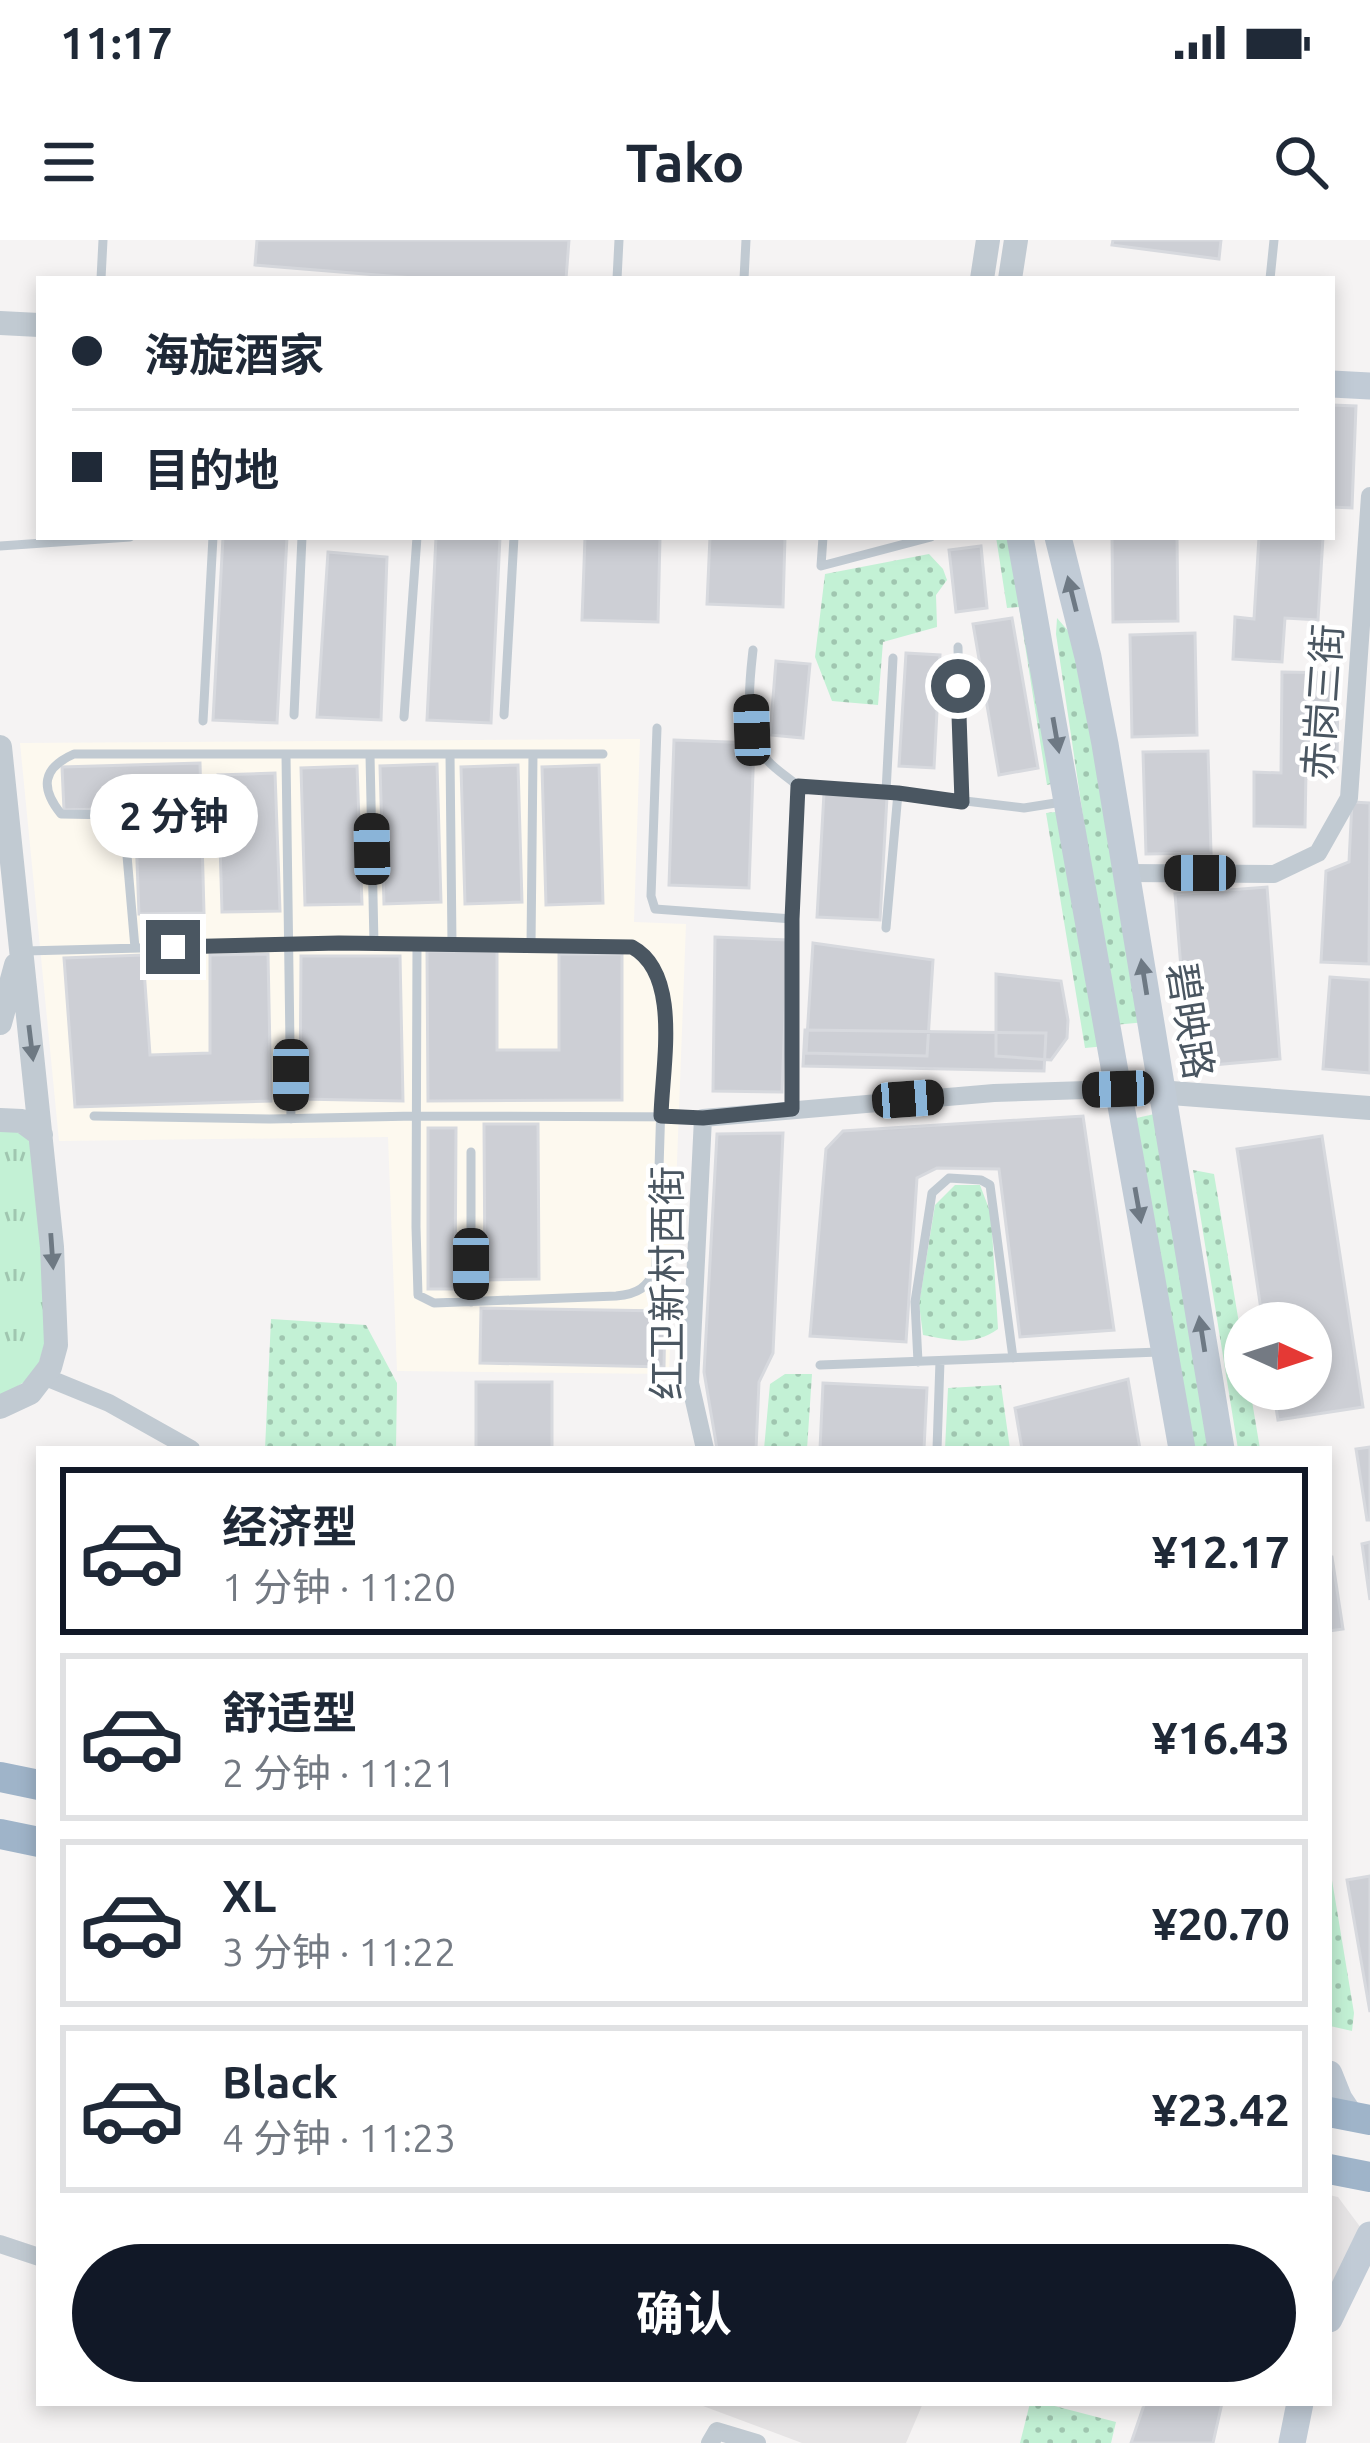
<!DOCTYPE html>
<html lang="zh">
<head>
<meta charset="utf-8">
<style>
  body { margin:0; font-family:Ubuntu,"Noto Sans SC",sans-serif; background:#f2f2f3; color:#1f2937; height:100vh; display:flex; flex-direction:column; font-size:45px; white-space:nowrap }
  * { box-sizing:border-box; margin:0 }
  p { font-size:39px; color:#747a83 }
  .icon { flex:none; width:66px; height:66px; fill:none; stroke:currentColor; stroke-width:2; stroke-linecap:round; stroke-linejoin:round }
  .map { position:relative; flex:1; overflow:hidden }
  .panel { position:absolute; left:36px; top:1206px; width:1296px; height:960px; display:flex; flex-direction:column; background:#fff; border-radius:0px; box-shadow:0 6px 18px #0003 }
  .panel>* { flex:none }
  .banner { position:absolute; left:36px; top:36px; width:1299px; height:264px; border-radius:0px; box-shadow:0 6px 18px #0003; display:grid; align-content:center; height:264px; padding:0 36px; background:#fff }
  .needle { width:78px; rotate:93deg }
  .controls { position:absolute; left:1224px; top:1062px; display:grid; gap:24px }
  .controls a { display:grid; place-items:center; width:108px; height:108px; border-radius:50%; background:#fff; box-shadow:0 6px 18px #0003; font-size:60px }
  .end { position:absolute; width:54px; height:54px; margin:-27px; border:15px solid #4a5661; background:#fff; box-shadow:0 0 0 6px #fff }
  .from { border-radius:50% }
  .bubble { position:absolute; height:84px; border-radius:42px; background:#fff; box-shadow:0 6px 18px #0003; font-size:39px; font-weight:700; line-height:84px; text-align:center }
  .car { position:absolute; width:36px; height:72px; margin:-36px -18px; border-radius:15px; box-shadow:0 0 9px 3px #0007; background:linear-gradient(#222 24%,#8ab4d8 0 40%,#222 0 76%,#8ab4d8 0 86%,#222 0) }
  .banner b { display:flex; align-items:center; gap:42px; height:114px; font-size:45px }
  .banner b+b { border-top:3px solid #e0e1e3 }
  .banner i { width:30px; height:30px; background:#1f2937 }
  ul { padding:21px 0 0; list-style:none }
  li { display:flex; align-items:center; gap:36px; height:168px; margin:0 24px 18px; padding:0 12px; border:6px solid #e0e1e3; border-radius:0px }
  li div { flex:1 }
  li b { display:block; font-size:45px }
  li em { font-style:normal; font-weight:700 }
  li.current { border-color:#111827 }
  li>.icon { width:108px; height:108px; stroke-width:1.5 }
  .primary-button { display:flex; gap:24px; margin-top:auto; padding:24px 36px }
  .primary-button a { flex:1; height:138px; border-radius:72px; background:#111827; color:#fff; font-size:48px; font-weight:700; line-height:138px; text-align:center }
  .status { display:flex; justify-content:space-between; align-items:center; height:84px; padding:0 60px; background:#fff; direction:ltr }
  .status svg { height:33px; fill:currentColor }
  header { display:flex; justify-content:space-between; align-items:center; height:156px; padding:0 36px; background:#fff; font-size:54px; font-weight:700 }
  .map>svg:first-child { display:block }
  .commercial { fill:#fdf9ef }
  .education { fill:#e6e4e5 }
  .grass { fill:url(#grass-dots) }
  .park { fill:url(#park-tufts) }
  .building { fill:#cdcfd5; stroke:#d7d9de; stroke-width:3 }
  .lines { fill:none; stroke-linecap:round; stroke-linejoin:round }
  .service { stroke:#c1cad2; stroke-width:9 }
  .minor { stroke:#c1cad2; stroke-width:18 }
  .tertiary { stroke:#c1cad2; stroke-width:24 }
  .secondary { stroke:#c1cbd6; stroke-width:27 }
  .trunk { stroke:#9fb4c9; stroke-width:30 }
  .oneway { fill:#6e7984 }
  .oneway2 { fill:#6e7983 }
  .route { stroke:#4a5661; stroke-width:15 }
  .labels { text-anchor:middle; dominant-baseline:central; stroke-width:9; stroke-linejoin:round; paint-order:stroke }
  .street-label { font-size:39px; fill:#4a5661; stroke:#fff }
</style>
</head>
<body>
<div class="status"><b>11:17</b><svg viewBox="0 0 49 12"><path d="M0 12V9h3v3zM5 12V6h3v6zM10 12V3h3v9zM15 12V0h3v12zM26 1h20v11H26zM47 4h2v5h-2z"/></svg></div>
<header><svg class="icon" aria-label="menu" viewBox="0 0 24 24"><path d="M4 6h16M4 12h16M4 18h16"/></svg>Tako<svg class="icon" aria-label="search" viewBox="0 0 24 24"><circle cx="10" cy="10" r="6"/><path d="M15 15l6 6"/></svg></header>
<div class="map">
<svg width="1370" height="2203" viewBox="0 0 1370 2203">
  <defs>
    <pattern id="grass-dots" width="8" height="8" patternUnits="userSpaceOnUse" patternTransform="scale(3)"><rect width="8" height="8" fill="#c3f1d5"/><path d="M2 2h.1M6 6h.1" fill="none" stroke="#a0c6b0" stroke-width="1.8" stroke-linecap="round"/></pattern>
    <pattern id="park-tufts" width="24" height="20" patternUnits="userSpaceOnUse" patternTransform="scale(3)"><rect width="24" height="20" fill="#c3f1d5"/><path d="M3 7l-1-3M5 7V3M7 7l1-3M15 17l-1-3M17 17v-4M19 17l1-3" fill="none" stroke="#a0c6b0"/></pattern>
  </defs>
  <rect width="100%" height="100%" fill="#f5f3f3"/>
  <path class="commercial" d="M640 499 634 682 686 684 669 1134 397 1131 388 897 59 901 20 503Z"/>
  <path class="education" d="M1329 1955 1338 1957 1361 1988 1329 2065Z
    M695 2163H923L906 2203H802Z"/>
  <path class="grass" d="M996 297H1018L1055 543 1047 545 1019 367 1007 368Z
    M929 314 943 329 947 340 936 355 937 387 883 402 878 465 832 461 815 417 825 334Z
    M1057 378 1076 400 1146 782 1114 785 1056 394Z
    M1064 571 1106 806 1085 808 1046 573Z
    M1159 873 1215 1209H1189L1132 879Z
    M1193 930 1214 934 1245 1119V1149H1250L1260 1209H1238Z
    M955 945H980L991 974 998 1089C973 1107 951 1100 923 1095L919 1064 935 965Z
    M271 1079 366 1085 397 1143 396 1209H265Z
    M785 1134H812L807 1209H764L770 1144Z
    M1001 1145 1010 1209H945L948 1148Z
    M1329 1622 1354 1773 1352 1791 1330 1786 1329 1782Z
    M1030 2163H1043L1116 2182 1111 2203H1020Z"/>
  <path class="park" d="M0 888 25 894 31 905 51 1080 36 1134 0 1158Z"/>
  <path class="building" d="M257 0H569L566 39H426L255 25Z
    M1113 0H1221L1219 19 1112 5Z
    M1332 165 1356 166 1352 268 1332 267Z
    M223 297H287L277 483 213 480Z
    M436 297H500L491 483 427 480Z
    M585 297H660L658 382 582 380Z
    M710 297H785L783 367 707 364Z
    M1112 297H1177L1178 381 1113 382Z
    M1259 297H1323L1318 380 1285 378 1282 422 1233 419 1235 377 1254 379Z
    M981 306 987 368 956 372 949 310Z
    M328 312 387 317 381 480 317 477Z
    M1012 378 1038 528 999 535 973 384Z
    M1195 393 1197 495 1132 497 1130 395Z
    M906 413 940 415 934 528 899 526Z
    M776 421 810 424 803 498 770 495Z
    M1282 432 1338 433 1337 532 1306 531 1305 587 1254 586V532L1281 533Z
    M674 500 754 503 749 648 669 645Z
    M1208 511 1211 613 1146 614 1143 512Z
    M200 523 204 673 139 674 135 568 64 570 62 527Z
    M437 524 441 662 384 664 380 526Z
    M518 525 522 662 465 664 461 527Z
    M599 525 603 663 546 665 542 527Z
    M357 526 362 664 305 665 301 528Z
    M275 533 280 671 222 672 218 535Z
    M824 553 887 557 880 680 817 677Z
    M1352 562 1370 563 1369 724 1321 722 1326 631 1349 622Z
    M1267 647 1280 819 1189 827 1175 654Z
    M715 697 788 700 782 852 713 851Z
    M813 703 933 720 927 816 806 813Z
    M427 711H497V810H559V714H622V860L428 861Z
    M268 714 271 861 75 867 64 718 143 715 150 815 210 813V715Z
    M301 716H400L403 861 300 859Z
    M996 734 1061 741 1068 780 1067 798 1051 820 996 816Z
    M1330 737 1370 740V833L1323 829Z
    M805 790 1046 793 1044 831 803 826Z
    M1083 876 1114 1090 1020 1097 999 929 937 928 917 938 906 1102 810 1096 826 909 843 891Z
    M484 884H538L539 1039 485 1040Z
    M428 888H456L455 1049H428Z
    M783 893 773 1113 759 1142 756 1209H717L704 1132 717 894Z
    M1322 896 1363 1167 1278 1180 1273 1149H1311V1083H1263L1237 909Z
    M481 1068 665 1071 664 1127 480 1123Z
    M1128 1139 1140 1209H1022L1015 1168Z
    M476 1142H552V1209H476Z
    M823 1143 927 1148 924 1209H820Z
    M1370 1207V1280H1367L1356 1209Z
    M1370 1302V1360L1362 1304Z
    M1329 1317H1332L1343 1389 1329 1391Z
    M1370 1636V1772L1347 1640Z
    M1135 2163H1222L1213 2203H1131L1144 2165Z"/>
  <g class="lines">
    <path class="service" d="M101 39 103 0
      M617 39 619 0
      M744 39 746 0
      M1270 39 1274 0
      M823 297 821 326 931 297
      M0 306 130 297
      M958 407 961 562
      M753 410C749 446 743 491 768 521 776 530 789 538 798 546
      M294 475 302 297
      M504 475 514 297
      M404 477 417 297
      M203 481 213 297
      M657 488 651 656 655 669 792 679
      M450 514 452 704
      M286 515 291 879
      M370 515 374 704
      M886 552 893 418
      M886 688 898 553
      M531 706 533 514
      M135 708 124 581 117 575 61 574C40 548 42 528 74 514H603
      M25 711 339 703 632 707 645 714 654 726 661 742 664 763 656 1028C647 1048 638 1054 616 1056L434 1063 418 1055 416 987 417 704
      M792 869V679L798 546 898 553 1024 568 1062 562
      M94 876 270 879 416 876 701 877
      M471 1062V912
      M918 1122 915 1062 932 953 949 938 981 940 990 945 1013 1118
      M820 1125 1159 1112
      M937 1209 940 1121"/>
    <path class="minor" d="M1127 633 1274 634 1318 613 1349 558 1370 256
      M43 1136 109 1163 191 1209
      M705 1209 690 1143 703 878 994 853 1118 849
      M0 2004 39 2017
      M710 2203 717 2191 757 2203"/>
    <path class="tertiary" d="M982 39 988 0
      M1010 39 1016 0
      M0 83 39 85
      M0 507 52 1007 56 1105 50 1127 30 1153 0 1167
      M0 783 16 725
      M1118 849 1370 868
      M0 880 22 881 41 895"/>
    <path class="secondary" d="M1332 144 1370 146
      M1020 297 1182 1209
      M1058 297 1088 417 1105 504 1221 1209
      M1329 1834 1339 1859 1351 1877
      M1329 2079 1370 1995
      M1292 2203 1300 2163"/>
    <path class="trunk" d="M0 1537 39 1545
      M0 1594 39 1602
      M1329 1872 1370 1880
      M1329 1929 1370 1937"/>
  </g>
  <defs><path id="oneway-solid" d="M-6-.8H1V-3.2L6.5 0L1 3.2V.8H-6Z" transform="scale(3)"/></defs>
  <g class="oneway">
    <use href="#oneway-solid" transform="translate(1072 354) rotate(-104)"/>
    <use href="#oneway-solid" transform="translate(1056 495) rotate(80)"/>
    <use href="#oneway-solid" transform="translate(1144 737) rotate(-99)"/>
    <use href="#oneway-solid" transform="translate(1138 965) rotate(80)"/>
    <use href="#oneway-solid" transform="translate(1202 1094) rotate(-99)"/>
  </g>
  <g class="oneway2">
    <use href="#oneway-solid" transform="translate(31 803) rotate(83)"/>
    <use href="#oneway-solid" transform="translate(52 1011) rotate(86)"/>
  </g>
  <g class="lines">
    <path class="route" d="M173 707 339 703 632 707C682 734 662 827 661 876L703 878 792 869V679L798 546 898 553 962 562 958 446"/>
  </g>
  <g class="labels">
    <g class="street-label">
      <text transform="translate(1322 462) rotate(-86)">赤岗三街</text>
      <text transform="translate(1191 781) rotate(81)">碧映路</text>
      <text transform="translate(666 1043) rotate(-90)">红卫新村西街</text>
    </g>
  </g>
</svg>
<div class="controls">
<a><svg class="needle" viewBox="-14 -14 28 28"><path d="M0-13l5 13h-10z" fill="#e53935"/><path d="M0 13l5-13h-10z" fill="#747a83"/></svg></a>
</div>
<i class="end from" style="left:958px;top:446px"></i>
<i class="end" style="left:173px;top:707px"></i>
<div class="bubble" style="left:90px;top:534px;width:168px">2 分钟</div>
<i class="car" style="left:752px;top:490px;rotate:358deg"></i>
<i class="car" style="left:372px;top:609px;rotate:359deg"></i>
<i class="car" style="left:1200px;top:633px;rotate:270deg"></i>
<i class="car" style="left:291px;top:835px;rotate:180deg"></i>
<i class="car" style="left:1118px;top:849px;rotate:268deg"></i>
<i class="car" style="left:908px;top:859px;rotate:86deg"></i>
<i class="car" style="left:471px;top:1024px;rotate:180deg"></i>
<div class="banner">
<b><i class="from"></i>海旋酒家</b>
<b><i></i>目的地</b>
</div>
<section class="panel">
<ul>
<li class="current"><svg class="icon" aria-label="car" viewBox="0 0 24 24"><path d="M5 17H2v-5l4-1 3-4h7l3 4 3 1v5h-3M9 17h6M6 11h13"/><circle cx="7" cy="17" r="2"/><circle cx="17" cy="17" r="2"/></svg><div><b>经济型</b><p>1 分钟 · 11:20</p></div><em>¥12.17</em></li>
<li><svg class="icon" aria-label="car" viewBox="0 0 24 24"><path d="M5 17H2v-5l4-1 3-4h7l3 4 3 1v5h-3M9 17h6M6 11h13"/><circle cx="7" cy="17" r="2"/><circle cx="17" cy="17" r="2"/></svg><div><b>舒适型</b><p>2 分钟 · 11:21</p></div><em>¥16.43</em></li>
<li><svg class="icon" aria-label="car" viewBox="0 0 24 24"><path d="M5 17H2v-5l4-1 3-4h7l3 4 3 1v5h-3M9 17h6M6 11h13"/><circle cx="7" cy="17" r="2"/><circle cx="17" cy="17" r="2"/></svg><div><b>XL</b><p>3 分钟 · 11:22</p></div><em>¥20.70</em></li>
<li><svg class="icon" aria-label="car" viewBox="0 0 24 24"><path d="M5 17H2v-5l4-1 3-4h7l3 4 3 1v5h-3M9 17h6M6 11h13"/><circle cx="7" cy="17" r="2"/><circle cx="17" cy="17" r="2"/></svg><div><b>Black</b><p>4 分钟 · 11:23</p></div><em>¥23.42</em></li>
</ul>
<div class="primary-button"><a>确认</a></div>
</section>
</div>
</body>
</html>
